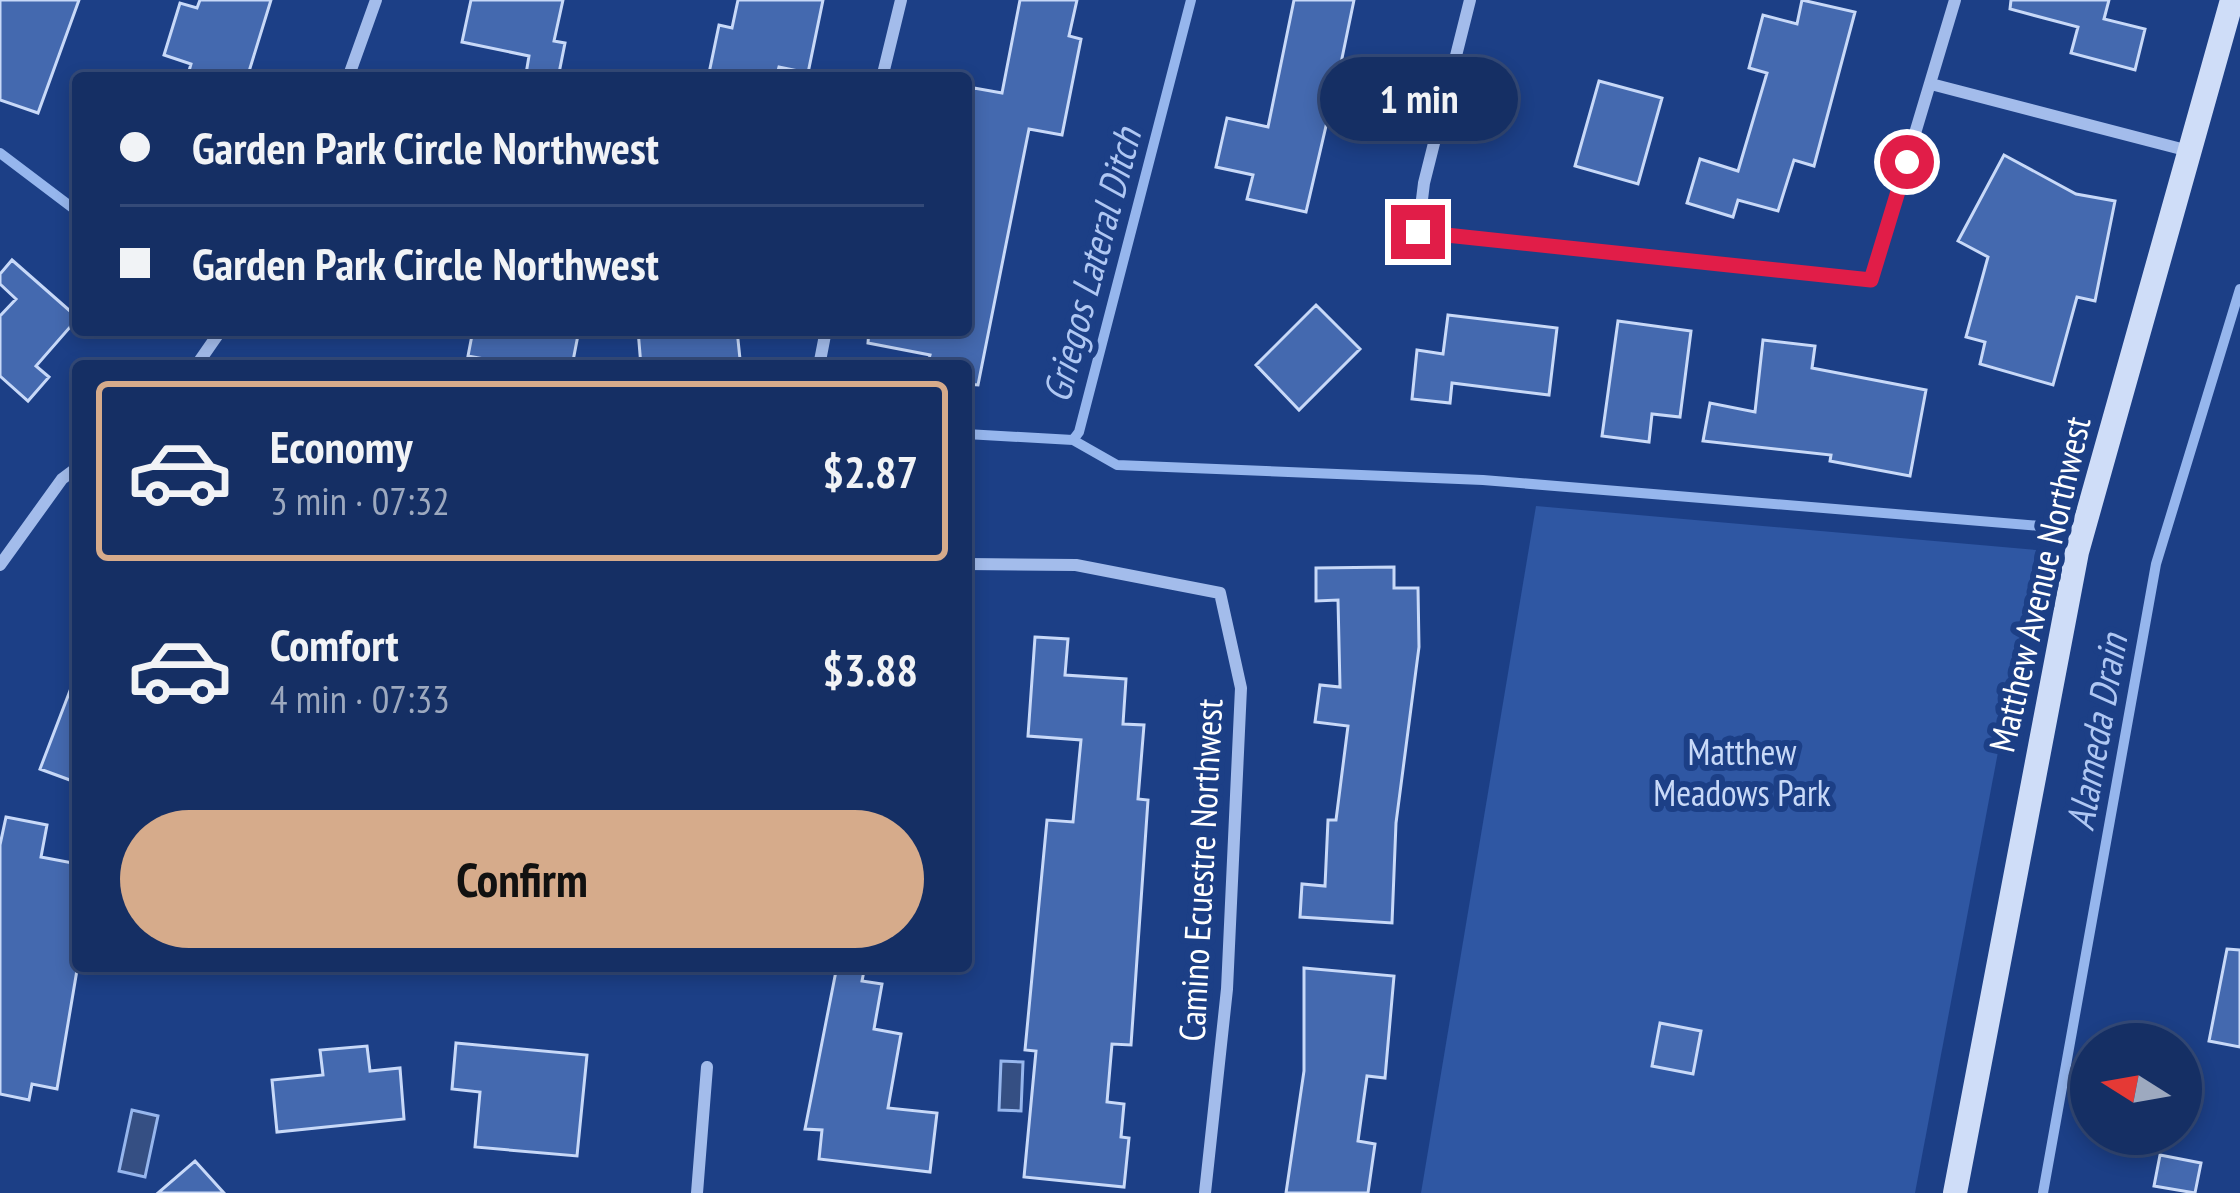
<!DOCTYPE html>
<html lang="en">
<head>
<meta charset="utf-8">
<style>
  body { margin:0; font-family:"PT Sans Narrow",sans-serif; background:#223b6d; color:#f1f3f6; height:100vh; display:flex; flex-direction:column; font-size:45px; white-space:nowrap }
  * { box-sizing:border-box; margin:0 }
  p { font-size:39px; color:#9da9bf }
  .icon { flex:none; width:66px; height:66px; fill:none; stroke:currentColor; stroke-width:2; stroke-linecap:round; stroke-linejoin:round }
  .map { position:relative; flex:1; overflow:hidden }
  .sheet { position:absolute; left:72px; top:360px; width:900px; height:612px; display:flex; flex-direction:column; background:#152f64; border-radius:12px; box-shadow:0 6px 18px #0003,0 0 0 3px #344a78 }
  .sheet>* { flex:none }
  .guide { position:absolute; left:72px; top:72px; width:900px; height:264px; border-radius:12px; box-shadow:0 6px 18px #0003,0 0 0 3px #344a78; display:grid; align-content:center; height:264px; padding:0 48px; background:#152f64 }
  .needle { width:78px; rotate:281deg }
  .controls { position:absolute; left:2070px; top:1023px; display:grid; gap:24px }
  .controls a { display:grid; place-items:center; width:132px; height:132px; border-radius:50%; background:#152f64; box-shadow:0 6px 18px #0003,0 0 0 3px #344a78; font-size:60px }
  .end { position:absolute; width:54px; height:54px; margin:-27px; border:15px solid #e11d48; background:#fff; box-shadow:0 0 0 6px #fff }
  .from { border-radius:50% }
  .bubble { position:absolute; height:84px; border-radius:42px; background:#152f64; box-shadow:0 6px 18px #0003,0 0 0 3px #344a78; font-size:39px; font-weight:700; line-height:84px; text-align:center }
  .guide b { display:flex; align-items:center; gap:42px; height:114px; font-size:45px }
  .guide b+b { border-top:3px solid #344a78 }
  .guide i { width:30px; height:30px; background:#f1f3f6 }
  ul { padding:21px 0 0; list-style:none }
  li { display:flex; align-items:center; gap:36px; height:180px; margin:0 24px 18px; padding:0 24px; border:6px solid transparent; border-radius:12px }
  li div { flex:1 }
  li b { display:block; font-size:45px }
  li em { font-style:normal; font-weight:700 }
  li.current { border-color:#d6ab8b }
  li>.icon { width:108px; height:108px; stroke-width:1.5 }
  .cta { display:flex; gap:24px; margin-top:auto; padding:24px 48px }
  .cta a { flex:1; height:138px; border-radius:72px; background:#d6ab8b; color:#111; font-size:48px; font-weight:700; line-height:138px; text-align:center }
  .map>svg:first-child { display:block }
  .green { fill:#2f57a3 }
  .water { fill:#354f83; stroke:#96b6ed; stroke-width:3 }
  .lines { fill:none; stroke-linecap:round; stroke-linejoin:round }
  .stream { stroke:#96b6ed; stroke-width:10 }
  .building { fill:#4469af; stroke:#c8d9f8; stroke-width:3 }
  .street { stroke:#a3bceb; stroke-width:12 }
  .secondary { stroke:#cfddf8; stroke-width:24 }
  .route { stroke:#e11d48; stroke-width:15 }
  .labels { text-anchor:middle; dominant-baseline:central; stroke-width:12; stroke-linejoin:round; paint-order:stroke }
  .street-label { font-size:36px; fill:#fff; stroke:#1c3f86 }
  .park-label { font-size:36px; fill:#c8d9f8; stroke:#1c3f86 }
  .water-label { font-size:39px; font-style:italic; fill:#afc7f3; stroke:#1c3f86 }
</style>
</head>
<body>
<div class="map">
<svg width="2240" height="1193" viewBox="0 0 2240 1193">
  <rect width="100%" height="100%" fill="#1c3f86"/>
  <path class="green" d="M1536 506 2036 550 1915 1193H1421Z"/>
  <path class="water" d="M1001 1061 1023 1062 1021 1111 999 1110Z
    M132 1110 158 1116 145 1177 119 1171Z"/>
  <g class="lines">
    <path class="stream" d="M0 153 78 212
      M283 363 289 366
      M966 434 1073 440 1079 432 1191 0
      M1073 440 1117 465 1483 480 2053 527
      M2043 1193 2156 564 2240 289"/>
  </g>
  <path class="building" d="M0 0H79L38 113 0 100Z
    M200 0H271L247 78H187L191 64 164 55 180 3 197 8Z
    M471 0H563L554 41 565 43 558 78 526 74 529 56 462 42Z
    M738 0H823L808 73 779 67 776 78H708L719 25 732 28Z
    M1020 0H1077L1069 36 1081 39 1062 135 1029 129 978 385 966 384V366H927L930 355 868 343 869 330H966V128L974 88 1002 93Z
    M1294 0H1354L1341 63 1373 70 1366 102 1333 96 1306 212 1247 199 1253 175 1216 167 1227 118 1268 127Z
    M1802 0 1855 12 1814 166 1794 160 1778 211 1738 200 1733 217 1687 203 1700 159 1738 171 1767 73 1749 68 1763 15 1797 24Z
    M2011 0H2109L2104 19 2145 29 2135 70 2071 53 2078 27 2010 9Z
    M1599 81 1662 98 1638 184 1575 166Z
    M2004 155 2076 194 2115 201 2095 301 2077 297 2053 385 1980 364 1985 342 1966 337 1988 257 1958 241Z
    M12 260 78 318 36 366 49 377 28 401 0 376V316L16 299 0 284V274Z
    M1316 305 1360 349 1299 410 1256 365Z
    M1448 315 1557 328 1549 395 1452 383 1450 403 1412 399 1417 350 1443 354Z
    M1618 321 1691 331 1680 417 1652 414 1649 442 1602 436Z
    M473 330H579L572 366H522L468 356Z
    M638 330H737L740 359 641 366Z
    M1763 340 1815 346 1812 368 1926 390 1910 476 1830 461 1831 455 1703 441 1710 403 1755 412Z
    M1394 567V588H1418L1419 647 1396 823 1392 923 1300 917 1302 884 1325 886 1328 820H1336L1348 726 1315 722 1320 685 1340 687 1338 600 1316 601V568Z
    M1035 637 1068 639 1065 675 1126 679 1123 724 1144 725 1138 799 1148 800 1131 1045 1112 1044 1107 1102 1124 1104 1121 1137 1129 1138 1124 1187 1024 1177 1036 1051 1025 1050 1047 820 1073 822 1081 740 1028 736Z
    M76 675H78V783L40 769Z
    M6 817 47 825 41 857 78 864V964L57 1089 32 1084 29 1100 0 1094V845Z
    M2227 949 2240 950V1047L2209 1041Z
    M837 966H865L862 981 882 984 874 1029 901 1034 888 1108 937 1113 930 1172 819 1159 822 1130 805 1129Z
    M1304 968 1394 976 1385 1078 1367 1076 1358 1141 1375 1144 1368 1193H1286L1304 1071Z
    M1660 1023 1701 1031 1693 1074 1652 1066Z
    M456 1043 587 1055 577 1156 475 1147 480 1092 452 1089Z
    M367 1046 370 1071 400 1068 404 1119 277 1132 272 1080 323 1075 320 1050Z
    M2160 1155 2201 1163 2195 1193 2154 1186Z
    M195 1161 224 1193H158Z"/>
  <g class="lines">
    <path class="street" d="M1470 0 1424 183 1418 232 1871 280 1955 0
      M348 78 376 0
      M882 78 901 0
      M1931 84 2189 151
      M196 366 221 330
      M819 366 826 330
      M966 564 1076 565 1220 593 1241 688 1227 989 1205 1193
      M0 565 62 479 78 467
      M697 1193 707 1067"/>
    <path class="secondary" d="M1955 1193 2077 552 2232 0"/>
  </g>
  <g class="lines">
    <path class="route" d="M1418 232 1871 280 1907 162"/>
  </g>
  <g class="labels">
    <g class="street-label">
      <text transform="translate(2039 584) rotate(-77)">Matthew Avenue Northwest</text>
      <text transform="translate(1200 870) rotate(-87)">Camino Ecuestre Northwest</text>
    </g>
    <g class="park-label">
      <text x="1742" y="751">Matthew<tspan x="1742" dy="41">Meadows Park</tspan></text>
    </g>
    <g class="water-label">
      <text transform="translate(1091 265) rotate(-75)">Griegos Lateral Ditch</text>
      <text transform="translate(2096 732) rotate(-80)">Alameda Drain</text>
    </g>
  </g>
</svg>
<div class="controls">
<a><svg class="needle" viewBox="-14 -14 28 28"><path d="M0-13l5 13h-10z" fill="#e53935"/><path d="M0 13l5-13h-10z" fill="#9da9bf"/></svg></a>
</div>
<i class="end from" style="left:1907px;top:162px"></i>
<i class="end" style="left:1418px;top:232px"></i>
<div class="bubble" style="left:1320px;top:57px;width:198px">1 min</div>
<div class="guide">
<b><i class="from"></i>Garden Park Circle Northwest</b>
<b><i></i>Garden Park Circle Northwest</b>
</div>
<section class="sheet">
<ul>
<li class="current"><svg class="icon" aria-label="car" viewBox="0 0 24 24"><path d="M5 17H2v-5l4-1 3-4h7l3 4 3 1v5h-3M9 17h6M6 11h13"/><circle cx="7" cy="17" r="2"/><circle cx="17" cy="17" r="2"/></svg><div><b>Economy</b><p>3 min · 07:32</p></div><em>$2.87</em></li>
<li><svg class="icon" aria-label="car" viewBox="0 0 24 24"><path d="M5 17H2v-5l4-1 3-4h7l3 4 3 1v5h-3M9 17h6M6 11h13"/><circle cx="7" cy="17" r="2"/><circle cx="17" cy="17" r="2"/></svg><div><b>Comfort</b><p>4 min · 07:33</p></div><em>$3.88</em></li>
</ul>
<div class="cta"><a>Confirm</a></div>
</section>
</div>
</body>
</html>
